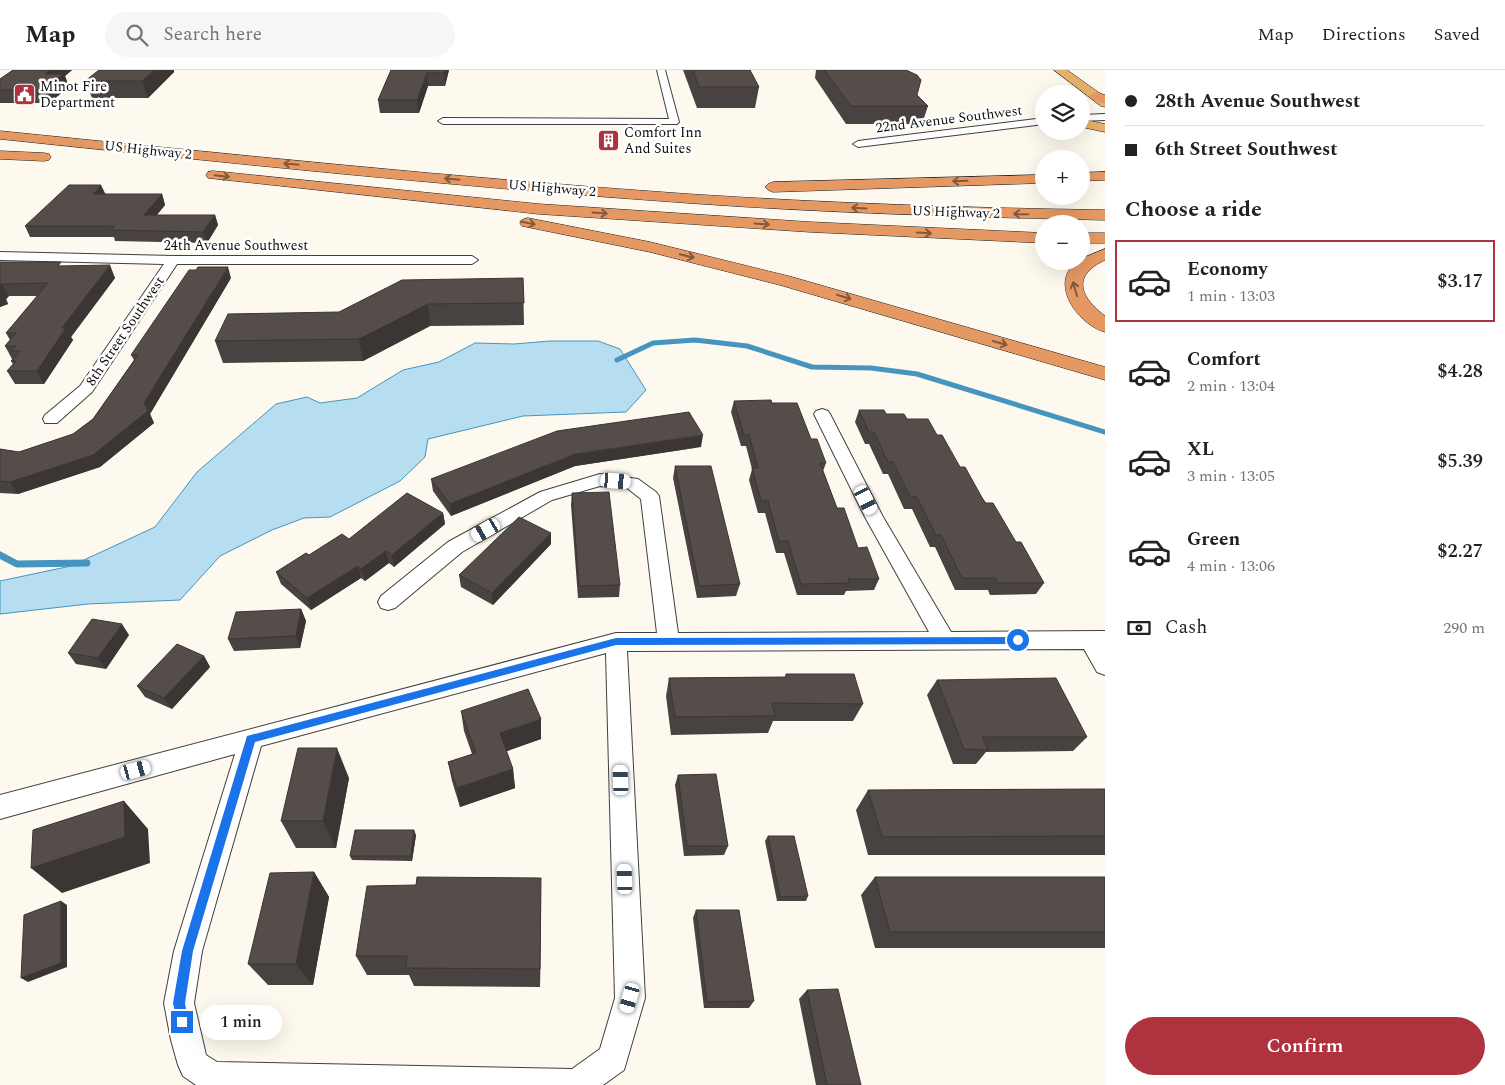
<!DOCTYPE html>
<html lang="en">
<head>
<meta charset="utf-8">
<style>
  body { margin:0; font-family:Spectral,serif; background:#f6f6f6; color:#222; height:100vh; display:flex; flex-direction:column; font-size:19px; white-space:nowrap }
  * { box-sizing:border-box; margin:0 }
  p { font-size:16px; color:#767676 }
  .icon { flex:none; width:28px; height:28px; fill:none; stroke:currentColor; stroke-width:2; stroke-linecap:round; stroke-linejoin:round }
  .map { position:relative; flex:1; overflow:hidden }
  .panel { display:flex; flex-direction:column; background:#fff; width:400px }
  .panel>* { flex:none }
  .hud { display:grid; align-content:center; height:110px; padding:0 20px; background:#fff }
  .buttons { position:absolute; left:1035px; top:15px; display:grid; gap:10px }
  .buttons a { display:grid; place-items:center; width:55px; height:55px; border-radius:50%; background:#fff; box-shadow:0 5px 20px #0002; font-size:25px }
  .end { position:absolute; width:22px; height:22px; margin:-11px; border:6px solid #1a73e8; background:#fff; box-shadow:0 0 0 2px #fff }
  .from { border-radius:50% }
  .bubble { position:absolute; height:35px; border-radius:18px; background:#fff; box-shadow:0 5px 20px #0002; font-size:16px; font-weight:600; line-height:35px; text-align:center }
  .car { position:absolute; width:15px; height:30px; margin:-15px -8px; border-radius:6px; box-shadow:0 0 4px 1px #0007; background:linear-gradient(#fff 24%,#345 0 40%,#fff 0 76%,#345 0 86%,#fff 0) }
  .hud b { display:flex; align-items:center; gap:18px; height:48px; font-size:19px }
  .hud b+b { border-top:1px solid #e0e0e0 }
  .hud i { width:12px; height:12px; background:#222 }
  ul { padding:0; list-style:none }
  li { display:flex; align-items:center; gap:15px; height:82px; margin:0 10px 8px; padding:0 10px; border:2px solid transparent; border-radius:0px }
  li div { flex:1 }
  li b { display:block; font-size:19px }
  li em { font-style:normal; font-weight:600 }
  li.on { border-color:#af323f }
  li>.icon { width:45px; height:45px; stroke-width:1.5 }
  h2 { padding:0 20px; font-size:22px; line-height:60px }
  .pay { display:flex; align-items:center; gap:12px; height:55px; padding:0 20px; font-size:19px }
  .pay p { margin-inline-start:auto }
  .button { display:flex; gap:10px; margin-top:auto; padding:10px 20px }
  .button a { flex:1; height:58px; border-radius:30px; background:#af323f; color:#fff; font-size:20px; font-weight:600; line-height:58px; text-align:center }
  header { display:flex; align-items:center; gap:30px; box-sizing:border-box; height:70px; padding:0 25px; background:#fff; border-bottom:1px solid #e0e0e0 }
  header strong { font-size:24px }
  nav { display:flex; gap:28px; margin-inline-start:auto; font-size:18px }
  .search { width:350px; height:45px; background:#f6f6f6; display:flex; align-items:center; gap:12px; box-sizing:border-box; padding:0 18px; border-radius:28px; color:#767676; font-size:19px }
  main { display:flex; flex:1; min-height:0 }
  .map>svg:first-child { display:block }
  .water { fill:#b7def0; stroke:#4595c0 }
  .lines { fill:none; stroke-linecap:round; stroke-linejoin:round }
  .stream-far1 { stroke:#4595c0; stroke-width:5 }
  .stream { stroke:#4595c0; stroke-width:7 }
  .minor-casing { stroke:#404040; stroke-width:2 }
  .trunk-casing { stroke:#1e1e1e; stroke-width:1 }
  .motorway-casing { stroke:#1e1e1e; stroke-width:1 }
  .minor { fill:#fff; fill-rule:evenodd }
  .trunk { fill:#e8b06a; fill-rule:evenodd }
  .motorway { fill:#e69863; fill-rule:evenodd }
  .wall { fill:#484240 }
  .shaded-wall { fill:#3b3634 }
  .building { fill:#544d4a; stroke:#3b3634 }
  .oneway { stroke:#84593c }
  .route { fill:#1a73e8 }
  .labels { text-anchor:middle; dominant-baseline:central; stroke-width:5; stroke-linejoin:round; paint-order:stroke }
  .far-poi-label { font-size:14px; fill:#0d0d0d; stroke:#fff; text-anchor:start }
  .far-street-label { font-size:14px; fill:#0d0d0d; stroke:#fff }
</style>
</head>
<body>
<header>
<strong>Map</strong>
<div class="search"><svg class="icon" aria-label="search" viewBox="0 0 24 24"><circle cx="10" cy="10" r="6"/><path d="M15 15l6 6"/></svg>Search here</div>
<nav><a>Map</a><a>Directions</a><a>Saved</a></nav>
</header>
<main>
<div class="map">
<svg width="1105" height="1015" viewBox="0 0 1105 1015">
  <rect width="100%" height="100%" fill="#fdf9ee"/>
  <path class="water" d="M550 271H598L620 279 646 320 626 342 523 346 428 369 425 387 400 411 330 447 304 448 272 460 220 486 180 530 88 534 0 544V511L71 496 155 457 197 402 276 334 307 327 320 333 357 328 403 300 439 292 475 273 514 274Z"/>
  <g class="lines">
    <path class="stream-far1" d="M617 290 653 273 695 270 747 276 812 297 871 298 917 304 1105 362"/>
    <path class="stream" d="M0 485 17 494 87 493"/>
    <defs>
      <path id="minor" d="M657 0H665L679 52 677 54H443L438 51 443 48 669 49Z
        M1105 44V50L1081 51V45Z
        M1044 48V54L858 77 853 74 858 71Z
        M0 182 173 186H472L478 190 472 194H177L92 322 57 353H45L43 349 45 345 80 316 164 194 0 190Z
        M822 339 828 341 830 344 883 447 951 562 1105 561V605L1097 602 1084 579 627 581 645 928 624 1000 603 1015H196L183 1006 178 995 171 970 164 933 174 881 235 684 0 749V725L616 563H657L641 429 627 418 600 416 552 430 462 482 395 538 388 540 381 538 378 532 381 526 448 472 540 422 600 404 638 409 656 422 659 426 678 563 929 562 865 447 814 344 816 341ZM606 583 615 928 600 979 572 999 217 992 206 985 194 933 202 881 261 676Z"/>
      <path id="trunk" d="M1054 0H1067L1105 27V37L1101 36Z
        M1081 49 1105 54V62L1081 57Z"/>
      <path id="motorway" d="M1096 22 1105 25V34L1092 29 1090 26Z
        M0 61C229 84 458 108 688 124 827 133 966 138 1105 140V150C966 147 827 143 688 133 458 117 229 93 0 69Z
        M0 81 44 83 49 84 51 87 49 90 44 91 0 89Z
        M213 101 539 134 810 152 1044 163V173L810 162 539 144 208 108 206 105 208 102Z
        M1105 102V110L1081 111V103Z
        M1044 105V113L773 122 768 120 765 117 768 114 773 112Z
        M528 148 650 172 792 207 1105 297V310L780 215 650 182 522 156 520 153 522 150Z
        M1081 163H1105V173H1081Z
        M1105 179V190C1071 206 1080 227 1105 246V262C1082 256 1055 223 1069 200 1072 195 1075 192 1081 191L1083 188Z"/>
    </defs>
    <use href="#minor" class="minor-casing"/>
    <use href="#trunk" class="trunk-casing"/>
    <use href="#motorway" class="motorway-casing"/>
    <use href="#minor" class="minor"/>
    <use href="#trunk" class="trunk"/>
    <use href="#motorway" class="motorway"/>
  </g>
  <path class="wall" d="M13 0H72L65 6 69 17 49 33H0V9Z
    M391 0H449L445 16H428L419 43H380L378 30Z
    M683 0H750L759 17 755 38H697Z
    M816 0H906L917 25 928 36 922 54H846L815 8Z
    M174 2 148 28H92L85 11Z
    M105 124H162L165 135 157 145H215L218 155 207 173 115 171 114 167H30L25 156Z
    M0 192 63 196 115 208 71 267 73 270 44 314H15L7 301 13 294 11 291 13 289H12L5 276 10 270 6 263 38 226H9L6 229 8 234 0 237Z
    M231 208 150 344 154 353 100 397 18 424 0 423V379L19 382 73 364 93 349 134 290 131 285Z
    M523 208 524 255 430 256 363 291 223 293 215 271 339 242Z
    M734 331 772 333 811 369 826 393 823 401 837 438 858 478 879 509 874 520 846 521 844 525H797L784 483H776L765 443H758L749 410 752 399 746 376H741L731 342Z
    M859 340 886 344 907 349 937 365 1044 513 1036 524 990 525 988 520H955L935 477H930L912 439H904L888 404H883L869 374H865L855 352Z
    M701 377 575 396 451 446 433 421 431 409Z
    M675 396 740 514 736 526 697 528 673 408Z
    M572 423 620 515 619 527 578 528 571 435Z
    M443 443 445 454 394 497 389 493 365 511 361 508 311 540 281 514 276 502 309 485 349 469Z
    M551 474 493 535 461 517 459 505Z
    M301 539 306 551 300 578 234 581 228 569Z
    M129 565 106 599 76 594 68 583Z
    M204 586 210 597 172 639 145 627 137 616Z
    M786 604 863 634 853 651H773L768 663 671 665 666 626 669 608 785 607Z
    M937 610 1087 667 1073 681 986 682 976 694H953L927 625Z
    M461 641 541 669 506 681 513 699 515 718 460 737 452 711 448 692 472 684 464 661Z
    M678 705 728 776 724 785 684 786 675 715Z
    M349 708 336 778H296L281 751Z
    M1105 719V785H868L856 740 868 720Z
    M416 765 412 791 352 790 350 786Z
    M768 766 808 826 806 831H777L765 771Z
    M314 802 329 827 313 915H268L248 894Z
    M875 807H1105V878H875L861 825Z
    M541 829 540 917 414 916 409 905H367L356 886Z
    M696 840 754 931 749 938H704L693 848Z
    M807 920 861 1015H816L799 929Z"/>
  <path class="shaded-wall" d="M50 0H72L65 6 69 17 49 33 43 20 45 4Z
    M154 0H174V2L148 28 142 11Z
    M445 0H449L445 16 444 3Z
    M427 3 428 16 419 43 417 30Z
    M101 115 106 125 93 124Z
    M162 124 165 135 148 155 144 145Z
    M215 145 218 155 207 173 203 162Z
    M110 195 115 208 71 267 73 270 44 314 37 301 62 258Z
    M228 197 231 208 150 344 154 353 100 397 18 424 10 412 144 333Z
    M2 214 9 226 6 229 8 234 0 237V216Z
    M428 234 430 256 363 291 359 269Z
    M703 365 701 377 575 396 451 446 450 434 575 384Z
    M443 443 445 454 394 497 392 485Z
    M551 463V474L493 535 492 523Z
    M386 481 389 493 365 511 361 499Z
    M358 496 361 508 311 540 307 528Z
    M301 539 306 551 300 578 296 566Z
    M122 554 129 565 106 599 98 588Z
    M204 586 210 597 172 639 164 628Z
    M541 649V669L502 683 500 663Z
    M337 678 349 708 336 778 323 751Z
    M513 699 515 718 460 737 457 718Z
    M124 731 148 759 150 793 62 823 31 798Z
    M414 760 416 765 412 791 411 786Z
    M314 802 329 827 313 915 296 894Z
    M541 808V829L540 917V899Z
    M61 831 67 835V897L28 912 21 908Z"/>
  <path class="building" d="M13 0H50L45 4H64L43 20H0V9Z
    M99 0H154L142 11H85Z
    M391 0H445L444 3H427L417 30H378Z
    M693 0H750L759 17H699Z
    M824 0H906L917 5 921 10 917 25 928 36H851Z
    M69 115H101L93 124H162L144 145H215L203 162 111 160 114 156H25Z
    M0 192H61L58 196 110 195 62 258H66L37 301H7L16 291H11L20 281H11L16 276H5L16 263H6L48 213 2 214 0 216Z
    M198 197H228L144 333 148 341 93 385 10 412 0 411V379L19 382 73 364 93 349 138 285H131L189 200H196Z
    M523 208 524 233 428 234 359 269 215 271 228 244 339 242 402 210Z
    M771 330 772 333H797L811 369H817L826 393H820L837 438H844L858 478 867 477 879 509H848L849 513 801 514 788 471H779L768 431H761L752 398H758L749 365H744L734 331Z
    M859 340H884L886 344H904L907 349H928L937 365H942L960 397H965L985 433H993L1016 472H1021L1044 513H998L995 508H962L941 465H936L917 427H910L893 392H888L874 362H869Z
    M689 342 703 365 575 384 450 434 431 409 557 361Z
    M675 396H711L740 514 699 516Z
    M609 422 620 515 579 516 572 423Z
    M407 423 443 443 392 485 386 481 361 499 358 496 307 528 276 502 306 483 309 485 342 464 349 469Z
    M519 447 551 463 492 523 459 505Z
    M301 539 296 566 228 569 236 542Z
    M92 549 122 554 98 588 68 583Z
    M177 574 204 586 164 628 137 616Z
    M786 604H854L863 634 772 633 775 646 675 647 669 608 786 607Z
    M1056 608 1087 667H982L988 680 964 679 937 610Z
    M528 619 541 649 500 663 513 699 457 718 448 692 476 683 461 641Z
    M298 678H337L323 751H281Z
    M716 704 728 776H687L678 705Z
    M1105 719V766L882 767 868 720Z
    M124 731 125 767 31 798 33 760Z
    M355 760H414L411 786H350Z
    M768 766H794L808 826 780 827Z
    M314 802 296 894H248L270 803Z
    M417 807 541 808 540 899 406 898 407 886H356L367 816 416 815Z
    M875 807H1105V862H890Z
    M61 831V893L21 908 24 845Z
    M696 840H739L754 931 707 932Z
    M838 919 861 1015H827L807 920Z"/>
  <defs><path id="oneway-shaft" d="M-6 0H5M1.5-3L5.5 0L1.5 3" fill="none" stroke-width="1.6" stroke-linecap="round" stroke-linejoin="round" transform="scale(1.25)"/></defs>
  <g class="oneway">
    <use href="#oneway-shaft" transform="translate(291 94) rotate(-174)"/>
    <use href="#oneway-shaft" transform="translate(222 106) rotate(6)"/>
    <use href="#oneway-shaft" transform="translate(452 109) rotate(-175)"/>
    <use href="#oneway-shaft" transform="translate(960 111) rotate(178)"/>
    <use href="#oneway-shaft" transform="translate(859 138) rotate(-177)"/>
    <use href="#oneway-shaft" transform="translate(600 143) rotate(4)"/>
    <use href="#oneway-shaft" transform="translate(1021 144) rotate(-179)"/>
    <use href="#oneway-shaft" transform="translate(528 153) rotate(11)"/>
    <use href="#oneway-shaft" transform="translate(762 154) rotate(4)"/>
    <use href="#oneway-shaft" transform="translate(924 163) rotate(3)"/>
    <use href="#oneway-shaft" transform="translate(687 186) rotate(13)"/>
    <use href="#oneway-shaft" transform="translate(1075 219) rotate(-106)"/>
    <use href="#oneway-shaft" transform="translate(844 227) rotate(17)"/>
    <use href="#oneway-shaft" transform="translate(1000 273) rotate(16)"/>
  </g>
  <path class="route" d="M1018 567 1022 570 1018 574 616 575 255 672 193 881 185 933 188 952 187 956 182 958 178 956 173 933 182 881 247 666 616 568Z"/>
  <defs>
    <symbol id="civic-square" viewBox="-11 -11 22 22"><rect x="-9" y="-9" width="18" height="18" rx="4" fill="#af323f" stroke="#fff"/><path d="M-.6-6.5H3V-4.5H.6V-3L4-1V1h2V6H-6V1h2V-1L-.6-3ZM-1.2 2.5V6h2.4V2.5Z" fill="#fff"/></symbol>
    <symbol id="building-square" viewBox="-11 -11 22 22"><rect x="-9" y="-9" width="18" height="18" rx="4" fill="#af323f" stroke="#fff"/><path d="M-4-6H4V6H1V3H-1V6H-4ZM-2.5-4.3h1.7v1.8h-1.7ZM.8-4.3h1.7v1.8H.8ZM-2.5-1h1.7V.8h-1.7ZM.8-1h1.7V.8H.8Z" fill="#fff"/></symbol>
  </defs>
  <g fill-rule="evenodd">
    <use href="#civic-square" x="12" y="12" width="25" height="25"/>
    <use href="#building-square" x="596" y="58" width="25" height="25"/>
  </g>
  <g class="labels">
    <g class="far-poi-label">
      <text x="40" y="16">Minot Fire<tspan x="40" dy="16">Department</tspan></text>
      <text x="624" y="62">Comfort Inn<tspan x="624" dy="16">And Suites</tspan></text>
    </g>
    <g class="far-street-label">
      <text transform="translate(949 49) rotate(-7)">22nd Avenue Southwest</text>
      <text transform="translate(148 80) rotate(6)">US Highway 2</text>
      <text transform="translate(552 118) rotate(5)">US Highway 2</text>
      <text transform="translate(956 142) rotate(2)">US Highway 2</text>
      <text x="236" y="175">24th Avenue Southwest</text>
      <text transform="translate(125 261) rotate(-56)">8th Street Southwest</text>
    </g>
  </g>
</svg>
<div class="buttons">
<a><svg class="icon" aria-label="layers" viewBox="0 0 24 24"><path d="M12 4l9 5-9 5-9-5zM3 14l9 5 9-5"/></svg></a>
<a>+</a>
<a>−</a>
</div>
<i class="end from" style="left:1018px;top:570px"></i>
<i class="end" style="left:182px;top:952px"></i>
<div class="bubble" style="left:200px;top:935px;width:82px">1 min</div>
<i class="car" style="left:616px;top:411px;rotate:95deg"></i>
<i class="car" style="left:866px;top:430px;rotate:153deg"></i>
<i class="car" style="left:486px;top:460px;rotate:240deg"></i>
<i class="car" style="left:136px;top:700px;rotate:75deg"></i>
<i class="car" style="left:621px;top:710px;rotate:358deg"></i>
<i class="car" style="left:625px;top:809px;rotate:358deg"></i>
<i class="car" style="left:630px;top:928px;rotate:196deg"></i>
</div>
<section class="panel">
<div class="hud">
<b><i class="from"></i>28th Avenue Southwest</b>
<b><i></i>6th Street Southwest</b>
</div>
<h2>Choose a ride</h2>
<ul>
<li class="on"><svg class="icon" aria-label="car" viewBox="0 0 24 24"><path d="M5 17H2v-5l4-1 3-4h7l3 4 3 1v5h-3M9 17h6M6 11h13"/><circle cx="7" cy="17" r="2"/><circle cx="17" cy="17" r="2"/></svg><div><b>Economy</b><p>1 min · 13:03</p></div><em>$3.17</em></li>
<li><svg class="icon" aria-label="car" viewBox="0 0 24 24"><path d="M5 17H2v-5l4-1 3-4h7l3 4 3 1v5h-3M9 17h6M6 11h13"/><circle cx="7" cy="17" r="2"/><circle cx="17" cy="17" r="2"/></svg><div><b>Comfort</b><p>2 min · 13:04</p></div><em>$4.28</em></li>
<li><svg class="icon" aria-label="car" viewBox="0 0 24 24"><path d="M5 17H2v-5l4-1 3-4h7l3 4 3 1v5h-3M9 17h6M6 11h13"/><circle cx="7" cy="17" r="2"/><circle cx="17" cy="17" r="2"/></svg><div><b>XL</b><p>3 min · 13:05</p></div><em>$5.39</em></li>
<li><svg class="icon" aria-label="car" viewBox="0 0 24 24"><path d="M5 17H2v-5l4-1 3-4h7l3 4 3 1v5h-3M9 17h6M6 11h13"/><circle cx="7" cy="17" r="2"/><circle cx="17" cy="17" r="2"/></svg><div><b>Green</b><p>4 min · 13:06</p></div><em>$2.27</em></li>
</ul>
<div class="pay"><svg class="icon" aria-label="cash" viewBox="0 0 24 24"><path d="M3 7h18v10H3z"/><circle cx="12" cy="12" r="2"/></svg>Cash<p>290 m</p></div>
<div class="button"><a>Confirm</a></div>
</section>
</main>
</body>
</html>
